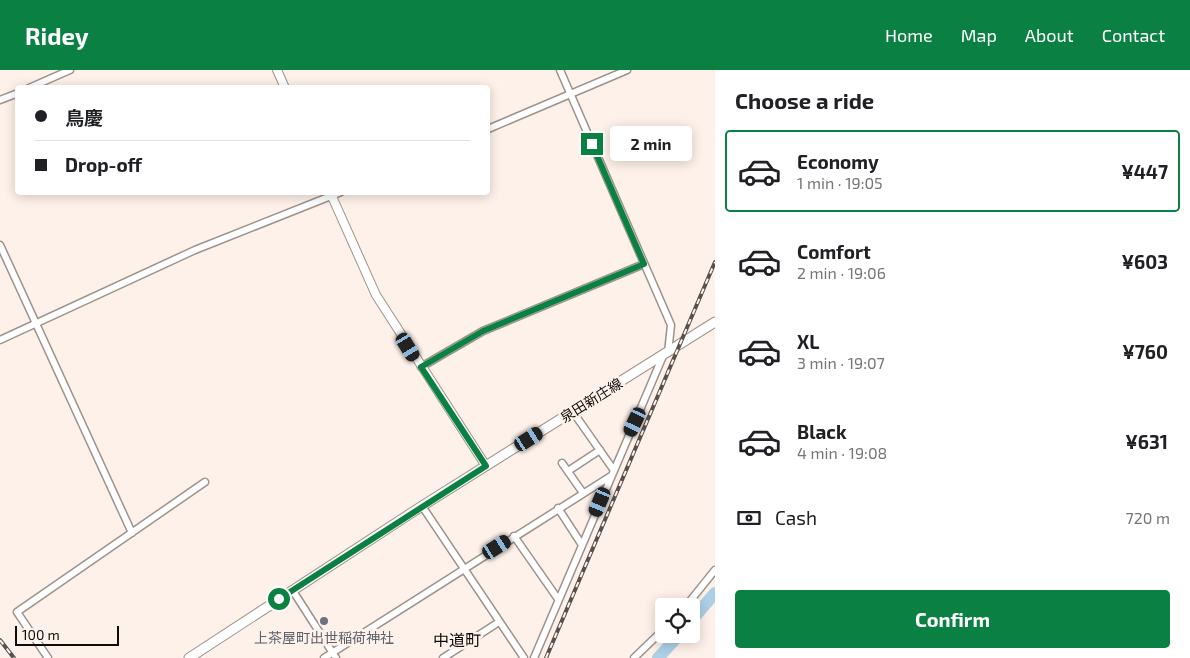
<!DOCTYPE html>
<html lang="en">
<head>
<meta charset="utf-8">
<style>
  body { margin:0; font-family:"Exo 2","Noto Sans JP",sans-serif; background:#f2f2f2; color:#202124; height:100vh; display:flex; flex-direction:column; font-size:19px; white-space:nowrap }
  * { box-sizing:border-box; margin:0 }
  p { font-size:16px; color:#757577 }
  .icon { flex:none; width:28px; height:28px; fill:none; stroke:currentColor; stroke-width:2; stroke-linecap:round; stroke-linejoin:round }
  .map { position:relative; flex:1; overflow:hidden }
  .sheet { display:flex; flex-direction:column; background:#fff; width:475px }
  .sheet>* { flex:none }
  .guide { position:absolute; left:15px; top:15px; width:475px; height:110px; border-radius:5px; box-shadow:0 2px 12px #0003; display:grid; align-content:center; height:110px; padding:0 20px; background:#fff }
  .controls { position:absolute; left:655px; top:528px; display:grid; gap:10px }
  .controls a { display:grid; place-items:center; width:45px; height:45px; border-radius:5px; background:#fff; box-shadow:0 2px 12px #0003; font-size:25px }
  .scale { position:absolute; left:15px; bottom:12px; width:104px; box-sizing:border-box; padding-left:5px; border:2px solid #0f0b08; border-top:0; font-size:14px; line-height:18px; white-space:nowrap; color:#0f0b08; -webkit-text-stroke:4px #fef1e9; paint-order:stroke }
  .end { position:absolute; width:22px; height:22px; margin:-11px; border:6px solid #0b8043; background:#fff; box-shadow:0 0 0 2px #fff }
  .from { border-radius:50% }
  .bubble { position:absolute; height:35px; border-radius:5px; background:#fff; box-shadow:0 2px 12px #0003; font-size:16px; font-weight:700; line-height:35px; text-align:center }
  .car { position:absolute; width:15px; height:30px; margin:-15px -8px; border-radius:6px; box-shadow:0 0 4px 1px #0007; background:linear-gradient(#222 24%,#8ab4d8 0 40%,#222 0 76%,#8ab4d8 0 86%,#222 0) }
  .guide b { display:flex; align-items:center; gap:18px; height:48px; font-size:19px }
  .guide b+b { border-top:1px solid #e0e0e0 }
  .guide i { width:12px; height:12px; background:#202124 }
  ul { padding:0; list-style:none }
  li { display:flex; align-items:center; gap:15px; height:82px; margin:0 10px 8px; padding:0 10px; border:2px solid transparent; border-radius:5px }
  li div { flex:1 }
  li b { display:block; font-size:19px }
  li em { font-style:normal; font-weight:700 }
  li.current { border-color:#0b8043 }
  li>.icon { width:45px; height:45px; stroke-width:1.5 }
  h2 { padding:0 20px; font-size:22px; line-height:60px }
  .pay { display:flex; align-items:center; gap:12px; height:55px; padding:0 20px; font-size:19px }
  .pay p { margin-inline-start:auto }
  .button { display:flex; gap:10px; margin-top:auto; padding:10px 20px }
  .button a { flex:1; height:58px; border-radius:5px; background:#0b8043; color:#fff; font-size:20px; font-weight:700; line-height:58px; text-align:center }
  header { display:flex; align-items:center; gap:30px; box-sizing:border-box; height:70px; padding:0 25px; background:#0b8043; color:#fff }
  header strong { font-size:24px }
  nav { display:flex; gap:28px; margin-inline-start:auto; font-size:18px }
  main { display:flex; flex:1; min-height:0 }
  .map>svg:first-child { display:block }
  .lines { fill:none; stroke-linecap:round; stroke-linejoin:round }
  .river { stroke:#add0e7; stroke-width:12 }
  .minor-casing { stroke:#9d928b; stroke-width:9 }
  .tertiary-casing { stroke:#9d928b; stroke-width:10 }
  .secondary-casing { stroke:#9d928b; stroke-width:11 }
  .minor { stroke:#fff; stroke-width:6 }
  .tertiary { stroke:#fff; stroke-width:8 }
  .secondary { stroke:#fff; stroke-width:9 }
  .rail-casing { stroke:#57504c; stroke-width:4 }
  .rail { stroke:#fef1e9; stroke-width:2; stroke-dasharray:5.5; stroke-linecap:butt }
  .route { stroke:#0b8043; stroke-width:6 }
  .worship-dot { fill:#6b7280; stroke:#fef1e9; stroke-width:2 }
  .labels { text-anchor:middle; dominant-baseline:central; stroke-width:5; stroke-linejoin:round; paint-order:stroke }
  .street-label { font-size:14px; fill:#0f0b08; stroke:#fef1e9 }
  .worship-label { font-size:14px; fill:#5b616d; stroke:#fef1e9 }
  .quarter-label { font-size:16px; fill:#0f0b08; stroke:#fef1e9 }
</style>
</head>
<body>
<header>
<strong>Ridey</strong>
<nav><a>Home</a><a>Map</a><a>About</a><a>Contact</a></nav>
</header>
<main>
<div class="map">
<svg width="715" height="588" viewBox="0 0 715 588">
  <rect width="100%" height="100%" fill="#fef1e9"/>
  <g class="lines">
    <path class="river" d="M691 551 715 523
      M658 588 680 564"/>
    <defs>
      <path id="minor" d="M560 0 671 255 668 283
        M29 18 70 0
        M0 30 18 23
        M488 59 627 0
        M0 175 132 463
        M0 270 195 180 341 122
        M421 297 483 261 644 194
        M573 342 613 399
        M562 393 583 423
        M568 401 600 380
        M422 436 524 588
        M558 438 582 475
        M514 466 558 529
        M293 521 336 588
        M686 536 715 500
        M48 588 17 542 205 412
        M324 588 611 406
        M443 588 499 552
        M534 588 663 286
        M634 588 664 559"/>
      <path id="tertiary" d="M277 0 285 18
        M330 122 376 225 486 396"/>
      <path id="secondary" d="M189 588 422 436 715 252"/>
    </defs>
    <use href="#minor" class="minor-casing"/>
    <use href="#tertiary" class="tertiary-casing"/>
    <use href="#secondary" class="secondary-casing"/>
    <use href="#minor" class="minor"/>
    <use href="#tertiary" class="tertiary"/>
    <use href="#secondary" class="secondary"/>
    <defs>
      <path id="rail" d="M0 570 14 588
        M546 588 715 192"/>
    </defs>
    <use href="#rail" class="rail-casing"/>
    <use href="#rail" class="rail"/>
  </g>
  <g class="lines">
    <path class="route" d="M279 529 486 396 421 297 483 261 644 194 592 74"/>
  </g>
  <circle class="worship-dot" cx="324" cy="551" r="5"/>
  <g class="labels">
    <g class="street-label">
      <text transform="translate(591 330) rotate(-32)">泉田新庄線</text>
    </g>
    <g class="worship-label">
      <text x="324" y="567">上茶屋町出世稲荷神社</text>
    </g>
    <g class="quarter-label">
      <text x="457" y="569">中道町</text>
    </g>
  </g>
</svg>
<div class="controls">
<a><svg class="icon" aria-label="locate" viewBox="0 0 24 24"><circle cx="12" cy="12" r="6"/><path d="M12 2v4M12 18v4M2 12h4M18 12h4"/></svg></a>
</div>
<div class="scale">100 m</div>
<i class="end from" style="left:279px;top:529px"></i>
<i class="end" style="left:592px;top:74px"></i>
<div class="bubble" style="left:610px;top:56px;width:82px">2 min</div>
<i class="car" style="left:408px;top:277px;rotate:149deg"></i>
<i class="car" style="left:635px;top:352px;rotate:205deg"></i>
<i class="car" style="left:529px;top:369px;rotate:58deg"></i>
<i class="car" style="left:600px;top:432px;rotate:203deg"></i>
<i class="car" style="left:497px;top:477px;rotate:58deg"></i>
<div class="guide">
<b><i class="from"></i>鳥慶</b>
<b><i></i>Drop-off</b>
</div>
</div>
<section class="sheet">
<h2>Choose a ride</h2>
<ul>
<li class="current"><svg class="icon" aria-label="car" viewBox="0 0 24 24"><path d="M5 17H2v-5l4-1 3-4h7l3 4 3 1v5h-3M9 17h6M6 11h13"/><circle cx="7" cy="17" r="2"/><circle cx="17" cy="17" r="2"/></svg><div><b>Economy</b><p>1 min · 19:05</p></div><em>¥447</em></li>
<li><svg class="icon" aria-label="car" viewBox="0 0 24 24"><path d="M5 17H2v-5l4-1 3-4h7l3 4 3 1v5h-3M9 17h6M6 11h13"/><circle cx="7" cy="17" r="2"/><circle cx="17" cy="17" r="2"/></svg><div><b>Comfort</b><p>2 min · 19:06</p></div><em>¥603</em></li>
<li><svg class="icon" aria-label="car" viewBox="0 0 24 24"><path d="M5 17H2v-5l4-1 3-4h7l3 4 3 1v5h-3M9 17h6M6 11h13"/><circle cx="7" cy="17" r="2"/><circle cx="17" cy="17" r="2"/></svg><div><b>XL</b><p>3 min · 19:07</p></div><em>¥760</em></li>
<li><svg class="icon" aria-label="car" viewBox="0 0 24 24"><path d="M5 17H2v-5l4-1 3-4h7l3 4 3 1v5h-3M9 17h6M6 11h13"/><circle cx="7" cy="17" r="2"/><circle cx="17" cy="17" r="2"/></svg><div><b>Black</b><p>4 min · 19:08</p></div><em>¥631</em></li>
</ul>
<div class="pay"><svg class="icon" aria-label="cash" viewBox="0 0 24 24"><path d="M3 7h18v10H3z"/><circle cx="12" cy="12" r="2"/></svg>Cash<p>720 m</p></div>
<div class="button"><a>Confirm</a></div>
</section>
</main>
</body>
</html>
